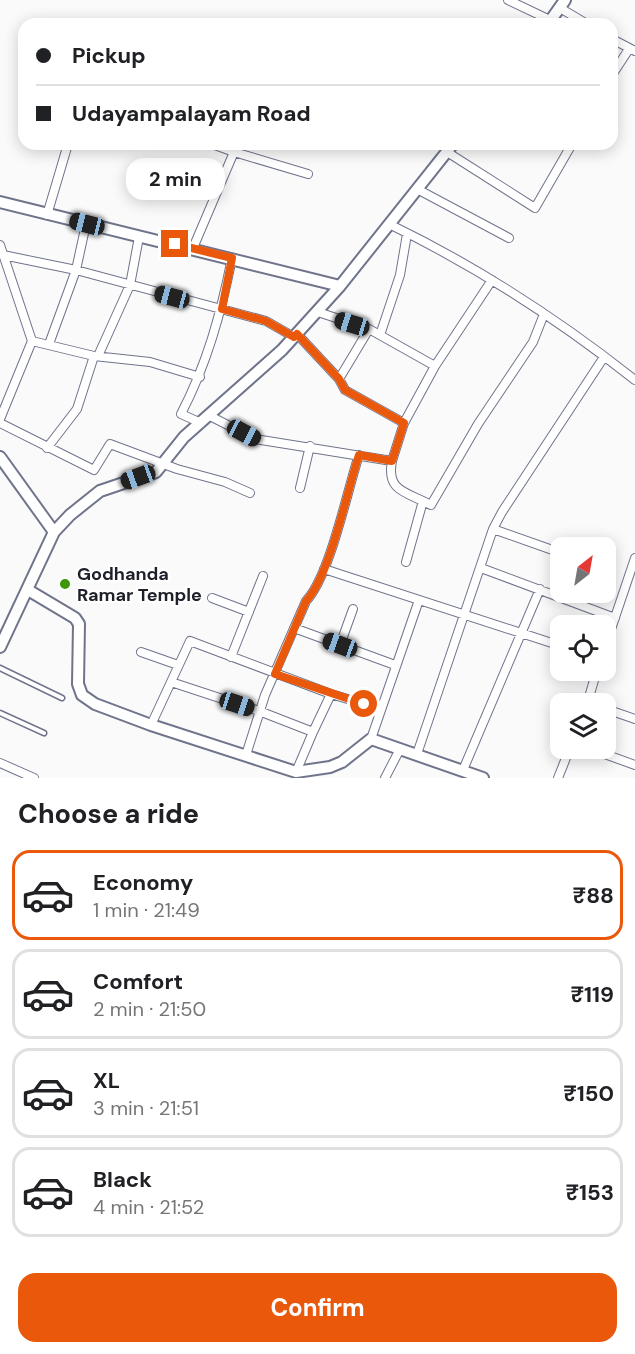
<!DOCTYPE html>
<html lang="en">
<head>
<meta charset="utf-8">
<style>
  body { margin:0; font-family:"DM Sans",sans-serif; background:#f2f2f2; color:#202124; height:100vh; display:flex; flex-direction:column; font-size:22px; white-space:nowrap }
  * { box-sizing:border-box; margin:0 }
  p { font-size:20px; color:#757577 }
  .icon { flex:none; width:33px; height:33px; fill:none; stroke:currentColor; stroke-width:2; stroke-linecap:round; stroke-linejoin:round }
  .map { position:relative; height:778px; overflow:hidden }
  .panel { display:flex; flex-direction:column; background:#fff; flex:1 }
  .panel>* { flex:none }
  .hud { position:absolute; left:18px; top:18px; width:600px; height:132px; border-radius:18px; box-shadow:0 3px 15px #0003; display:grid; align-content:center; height:132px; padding:0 18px; background:#fff }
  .needle { width:39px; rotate:31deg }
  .controls { position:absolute; left:550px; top:537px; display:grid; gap:12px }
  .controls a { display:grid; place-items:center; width:66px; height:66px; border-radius:12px; background:#fff; box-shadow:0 3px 15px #0003; font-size:30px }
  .end { position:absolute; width:27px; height:27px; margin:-14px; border:8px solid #ea580c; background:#fff; box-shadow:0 0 0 3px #fff }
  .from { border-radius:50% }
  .bubble { position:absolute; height:42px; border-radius:18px; background:#fff; box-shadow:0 3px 15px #0003; font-size:20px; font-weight:700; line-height:42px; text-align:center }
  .car { position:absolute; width:18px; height:36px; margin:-18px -9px; border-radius:8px; box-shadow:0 0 4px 2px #0007; background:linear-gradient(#222 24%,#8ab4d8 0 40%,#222 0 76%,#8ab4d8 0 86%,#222 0) }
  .hud b { display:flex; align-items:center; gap:21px; height:57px; font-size:22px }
  .hud b+b { border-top:2px solid #e0e0e0 }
  .hud i { width:15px; height:15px; background:#202124 }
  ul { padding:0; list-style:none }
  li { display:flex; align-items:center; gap:18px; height:90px; margin:0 12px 9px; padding:0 6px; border:3px solid #e0e0e0; border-radius:18px }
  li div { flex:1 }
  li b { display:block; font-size:22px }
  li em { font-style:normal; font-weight:700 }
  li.on { border-color:#ea580c }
  li>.icon { width:54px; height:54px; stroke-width:1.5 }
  h2 { padding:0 18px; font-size:27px; line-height:72px }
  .primary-button { display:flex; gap:12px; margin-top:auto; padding:12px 18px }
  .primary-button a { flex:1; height:69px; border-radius:18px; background:#ea580c; color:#fff; font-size:24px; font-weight:700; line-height:69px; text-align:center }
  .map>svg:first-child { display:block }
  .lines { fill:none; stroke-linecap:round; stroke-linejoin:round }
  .lane-casing { stroke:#6f748b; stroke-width:7 }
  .street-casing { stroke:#6f748b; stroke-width:10 }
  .secondary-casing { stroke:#6f748b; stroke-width:14 }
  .lane { stroke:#fff; stroke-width:4 }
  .street { stroke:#fff; stroke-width:8 }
  .secondary { stroke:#fff; stroke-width:10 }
  .route { stroke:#ea580c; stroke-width:8 }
  .poi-dot { fill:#3f960a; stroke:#fff; stroke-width:2 }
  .labels { text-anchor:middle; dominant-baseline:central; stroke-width:4.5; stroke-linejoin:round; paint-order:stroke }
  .poi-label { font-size:18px; font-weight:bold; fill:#1f212a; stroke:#fff; text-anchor:start }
</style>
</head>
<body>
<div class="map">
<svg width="635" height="778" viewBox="0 0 635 778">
  <rect width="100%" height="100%" fill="#fafafa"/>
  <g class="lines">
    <defs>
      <path id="lane" d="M0 668 62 698
        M0 713 44 733"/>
      <path id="street" d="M508 0 550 20
        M560 8 587 24
        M612 39 635 51
        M612 75 629 49
        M212 144 234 152
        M447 152 535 208 572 144
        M417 189 509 238
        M47 215 68 144
        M389 224C476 266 559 320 635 380
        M0 245 32 341 0 419
        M193 248 234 152 308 174
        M3 255 76 270 266 321 294 337
        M318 312 369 329
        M380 335 400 275 407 234
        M32 341 94 356 150 362 200 377
        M49 344 76 270 86 224
        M98 356 130 285 139 237
        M435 366 492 280
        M339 379 345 390 404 423
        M210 416 255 439 392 461 404 423 435 366 369 329 339 379 297 334
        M0 423 94 470 110 444 177 469 225 482 250 493
        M201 423 181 414C207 364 221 313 232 258
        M47 448 77 409 94 356
        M392 461C386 492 407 492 431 505L478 424 533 342 544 314
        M300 488 310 446
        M493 529 502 512 604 357
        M406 562 423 501
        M481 568 615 618
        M324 569 561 646
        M212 598 249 612
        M294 628 395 665
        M606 644 635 558
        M340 645 353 609
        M141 652 178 665
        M231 657 263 576
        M171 682 259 711 313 732 296 772
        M587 704 597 670
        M606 709 635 719
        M151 725 190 641 331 694 381 709
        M313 732 331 694
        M371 739 419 600
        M588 748 635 765
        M417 754 493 529 561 553
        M246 755 265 695 306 601C330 576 347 491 359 455
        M0 763 34 778
        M463 770 540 589
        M385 778 400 749
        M558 778 570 748"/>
      <path id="secondary" d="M548 24 565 0
        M0 202 340 286
        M0 457 54 532
        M28 590 75 618 79 624 78 684 82 695 95 704 151 725 296 772 330 767 342 762 371 739 483 778
        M0 647 54 532 70 515 100 491 156 472 184 437 282 350 340 286 453 144"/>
    </defs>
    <use href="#lane" class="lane-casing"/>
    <use href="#street" class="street-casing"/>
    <use href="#secondary" class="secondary-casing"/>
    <use href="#lane" class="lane"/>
    <use href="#street" class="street"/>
    <use href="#secondary" class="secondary"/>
  </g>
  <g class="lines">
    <path class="route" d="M175 244 232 258 222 309 266 321 294 337 297 334 339 379 345 390 404 423 392 461 359 455C347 491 330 576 306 601L275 674 364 704"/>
  </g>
  <circle class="poi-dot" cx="65" cy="584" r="6"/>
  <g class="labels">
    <g class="poi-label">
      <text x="77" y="574">Godhanda<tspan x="77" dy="21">Ramar Temple</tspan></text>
    </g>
  </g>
</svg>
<div class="controls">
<a><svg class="needle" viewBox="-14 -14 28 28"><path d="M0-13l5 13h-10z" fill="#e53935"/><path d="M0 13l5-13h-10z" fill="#757577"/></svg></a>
<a><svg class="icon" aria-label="locate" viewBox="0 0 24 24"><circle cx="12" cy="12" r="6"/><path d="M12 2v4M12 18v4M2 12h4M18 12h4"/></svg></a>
<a><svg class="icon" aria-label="layers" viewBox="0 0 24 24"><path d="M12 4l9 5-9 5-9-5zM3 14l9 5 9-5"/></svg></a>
</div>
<i class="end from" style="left:364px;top:704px"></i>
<i class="end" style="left:175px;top:244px"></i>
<div class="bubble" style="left:126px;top:158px;width:99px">2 min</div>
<i class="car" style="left:87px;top:224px;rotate:284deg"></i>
<i class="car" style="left:172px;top:297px;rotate:285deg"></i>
<i class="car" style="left:352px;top:324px;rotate:287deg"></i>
<i class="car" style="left:244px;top:433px;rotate:118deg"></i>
<i class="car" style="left:138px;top:477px;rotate:250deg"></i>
<i class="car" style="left:340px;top:645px;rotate:290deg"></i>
<i class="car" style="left:237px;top:704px;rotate:108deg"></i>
<div class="hud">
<b><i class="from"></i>Pickup</b>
<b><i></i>Udayampalayam Road</b>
</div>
</div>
<section class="panel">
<h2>Choose a ride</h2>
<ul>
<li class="on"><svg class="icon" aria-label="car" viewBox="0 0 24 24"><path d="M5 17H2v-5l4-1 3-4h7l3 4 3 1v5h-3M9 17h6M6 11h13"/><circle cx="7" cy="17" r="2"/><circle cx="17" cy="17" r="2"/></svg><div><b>Economy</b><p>1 min · 21:49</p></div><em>₹88</em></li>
<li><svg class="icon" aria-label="car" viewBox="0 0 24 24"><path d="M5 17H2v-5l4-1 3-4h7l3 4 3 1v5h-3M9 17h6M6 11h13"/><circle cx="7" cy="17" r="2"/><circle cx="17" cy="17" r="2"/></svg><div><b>Comfort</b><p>2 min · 21:50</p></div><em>₹119</em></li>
<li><svg class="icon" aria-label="car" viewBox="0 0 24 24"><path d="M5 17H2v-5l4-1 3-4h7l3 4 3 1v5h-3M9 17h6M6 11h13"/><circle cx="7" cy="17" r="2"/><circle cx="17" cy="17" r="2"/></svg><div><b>XL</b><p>3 min · 21:51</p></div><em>₹150</em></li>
<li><svg class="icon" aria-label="car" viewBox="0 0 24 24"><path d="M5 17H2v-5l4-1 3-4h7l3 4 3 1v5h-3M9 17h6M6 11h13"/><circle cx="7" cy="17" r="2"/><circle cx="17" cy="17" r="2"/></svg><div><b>Black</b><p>4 min · 21:52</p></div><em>₹153</em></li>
</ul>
<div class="primary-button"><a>Confirm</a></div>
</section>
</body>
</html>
